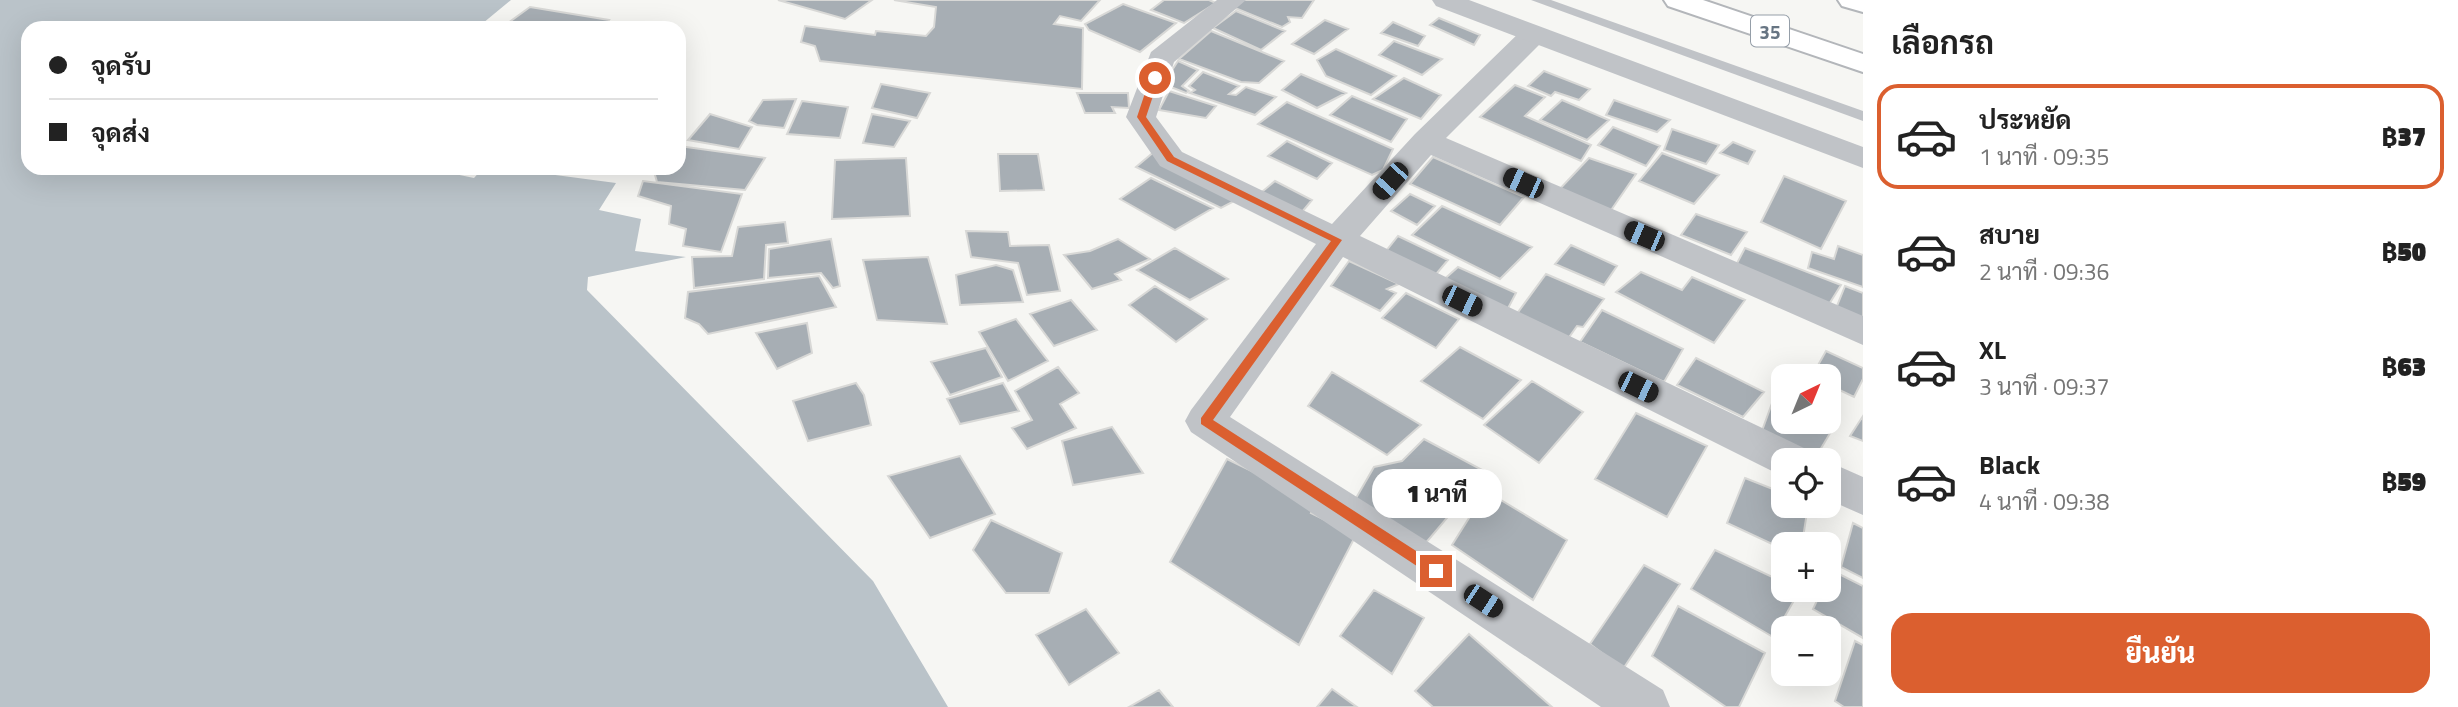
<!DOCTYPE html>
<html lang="th">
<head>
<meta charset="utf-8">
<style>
  body { margin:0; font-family:"Titillium Web",Sarabun,sans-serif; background:#f2f2f2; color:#222; height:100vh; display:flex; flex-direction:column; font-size:26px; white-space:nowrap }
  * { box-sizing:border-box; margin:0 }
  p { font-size:23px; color:#767676 }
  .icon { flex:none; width:38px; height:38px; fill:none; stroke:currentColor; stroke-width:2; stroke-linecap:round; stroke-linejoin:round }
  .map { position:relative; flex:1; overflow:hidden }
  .details { display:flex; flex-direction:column; background:#fff; width:595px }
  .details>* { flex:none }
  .top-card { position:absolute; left:21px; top:21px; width:665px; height:154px; border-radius:21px; box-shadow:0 7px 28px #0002; display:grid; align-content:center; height:154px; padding:0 28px; background:#fff }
  .needle { width:46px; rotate:43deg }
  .buttons { position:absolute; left:1771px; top:364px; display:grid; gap:14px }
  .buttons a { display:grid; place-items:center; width:70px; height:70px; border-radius:14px; background:#fff; box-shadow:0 7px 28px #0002; font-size:35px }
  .end { position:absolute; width:32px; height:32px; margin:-16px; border:9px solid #db5f2f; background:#fff; box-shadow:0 0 0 4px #fff }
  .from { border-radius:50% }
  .bubble { position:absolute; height:49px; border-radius:21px; background:#fff; box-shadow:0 7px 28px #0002; font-size:23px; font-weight:800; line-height:49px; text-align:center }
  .car { position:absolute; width:21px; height:42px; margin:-21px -10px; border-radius:9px; box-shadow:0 0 5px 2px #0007; background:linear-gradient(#222 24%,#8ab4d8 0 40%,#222 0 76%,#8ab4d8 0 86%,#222 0) }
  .top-card b { display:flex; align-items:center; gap:24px; height:66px; font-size:26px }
  .top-card b+b { border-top:2px solid #e0e0e0 }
  .top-card i { width:18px; height:18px; background:#222 }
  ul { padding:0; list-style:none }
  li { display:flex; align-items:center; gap:21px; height:105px; margin:0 14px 10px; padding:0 14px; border:4px solid transparent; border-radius:21px }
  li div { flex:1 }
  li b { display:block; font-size:26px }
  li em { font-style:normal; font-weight:800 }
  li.on { border-color:#db5f2f }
  li>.icon { width:63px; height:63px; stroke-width:1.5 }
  h2 { padding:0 28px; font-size:32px; line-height:84px }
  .cta { display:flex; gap:14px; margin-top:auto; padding:14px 28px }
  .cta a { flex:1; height:80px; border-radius:21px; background:#db5f2f; color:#fff; font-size:28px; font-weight:800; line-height:80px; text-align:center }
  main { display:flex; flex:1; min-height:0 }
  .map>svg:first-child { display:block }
  .water { fill:#bac3c9 }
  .building { fill:#a7aeb4; stroke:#d8d8d6; stroke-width:2 }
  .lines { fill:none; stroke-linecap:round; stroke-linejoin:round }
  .trunk-casing { stroke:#b3b6ba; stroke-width:4 }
  .service { fill:#c0c3c7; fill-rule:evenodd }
  .minor { fill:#c0c3c7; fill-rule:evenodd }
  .tertiary { fill:#c0c3c7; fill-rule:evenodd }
  .trunk { fill:#fff; fill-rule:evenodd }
  .route { fill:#db5f2f }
  .labels { text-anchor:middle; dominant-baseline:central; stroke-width:7; stroke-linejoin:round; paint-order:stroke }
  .shield { fill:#fff; stroke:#959ea8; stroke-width:2 }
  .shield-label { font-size:19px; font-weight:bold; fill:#677583 }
</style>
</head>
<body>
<main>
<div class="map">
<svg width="1863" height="707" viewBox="0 0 1863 707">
  <rect width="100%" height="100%" fill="#f6f6f3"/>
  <path class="water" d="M0 0H511L477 28H28V168H426L474 178 483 168H502L616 183 599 210 641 219 635 251 686 257 588 277 587 290 873 581 948 707H0Z"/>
  <path class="building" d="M778 0H872L845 19Z
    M894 0H1100L1081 21 1060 16 1054 24 1083 28 1082 89 820 61 815 46 801 42 805 26 875 35 876 31 926 36 934 27 936 7Z
    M1164 0H1209L1216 3 1184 23 1151 10Z
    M1239 0H1314L1302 18 1288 17 1290 22 1282 27 1230 6Z
    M1123 4 1176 23 1140 52 1089 30 1085 24Z
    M530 7 609 20 602 28H501Z
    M1236 11 1285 31 1261 50 1213 28Z
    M1439 18 1480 35 1474 45 1430 25Z
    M1325 20 1348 29 1314 54 1292 44Z
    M1393 22 1425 36 1418 46 1381 33Z
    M1211 31 1284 61 1259 83 1241 82 1179 59Z
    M1394 41 1442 59 1422 75 1379 55Z
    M1336 49 1396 76 1371 95 1326 76 1317 60Z
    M1178 61 1198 70 1182 86 1189 91 1186 93 1163 84Z
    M1544 71 1590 89 1579 100 1555 92 1551 96 1528 86Z
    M1203 72 1239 86 1229 94 1236 95 1246 87 1276 97 1255 115 1190 93 1195 90 1189 86Z
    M1301 74 1346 93 1317 108 1282 90Z
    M1404 78 1441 95 1421 119 1373 99Z
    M881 84 930 93 917 118 872 108Z
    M1515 85 1545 97 1525 116 1591 145 1581 161 1480 117Z
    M1169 91 1216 106 1206 118 1159 110Z
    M1077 93H1128L1129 108 1112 107 1115 113H1085Z
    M1352 96 1407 119 1391 142 1330 115Z
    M796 99 784 128 757 125 749 121 763 100Z
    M1562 100 1609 120 1587 140 1540 120Z
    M1614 100 1670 120 1657 132 1606 115Z
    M802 101 848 107 840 138 787 134Z
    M1287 102 1393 149 1383 170 1372 175 1258 124Z
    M710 114 752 127 739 149 688 140Z
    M872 114 910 121 894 147 863 143Z
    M1613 127 1660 146 1646 166 1598 145Z
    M1672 129 1719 145 1706 164 1664 150Z
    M1287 141 1332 163 1317 179 1268 156Z
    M1733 142 1755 151 1748 164 1720 153Z
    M679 146 765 158 745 190 657 182 653 168H679Z
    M1155 151 1240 198 1221 208 1136 167Z
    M1662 153 1719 175 1694 204 1639 181Z
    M998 154H1038L1044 190 1000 191Z
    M1433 157 1524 197 1500 225 1410 184Z
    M906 158 910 216 832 219 835 160Z
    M1589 158 1636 174 1607 216 1554 195Z
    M1784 176 1846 201 1821 249 1761 222Z
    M1151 178 1213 208 1175 230 1120 199Z
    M643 181 742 194 721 252 683 246 686 229 669 224 671 206 638 196Z
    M1275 181 1312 200 1297 218 1257 196Z
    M1410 194 1435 206 1417 225 1391 211Z
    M1442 206 1532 247 1500 279 1412 235Z
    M1696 214 1747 232 1731 255 1681 235Z
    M785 222 788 243 766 245 764 279 694 288 692 257 732 256 738 227Z
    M966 231 1008 232 1010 246 1049 245 1060 291 1027 295 1018 263 971 257Z
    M1398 236 1448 260 1432 279 1382 256Z
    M831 239 840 286 833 288 821 273 768 278 769 249Z
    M1118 239 1150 259 1115 274 1121 280 1092 289 1064 255 1090 251Z
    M1571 245 1617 266 1604 285 1555 264Z
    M1838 246 1863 255V287L1808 268 1812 252 1834 259Z
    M1175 248 1228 279 1190 300 1137 270Z
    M1745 248 1750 250 1841 285 1826 309 1734 269Z
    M928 257 947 324 877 320 863 260Z
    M1349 261 1399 284 1387 289 1396 293 1380 311 1331 286Z
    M996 265 1013 270 1023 302 960 305 956 275Z
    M1458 267 1516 293 1505 314 1440 283Z
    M1641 272 1682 290 1692 277 1745 300 1714 343 1616 292Z
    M1546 274 1604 299 1583 327 1577 326 1565 343 1513 319Z
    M819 276 836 307 708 334 699 324 685 318 688 292Z
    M1155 286 1207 319 1176 342 1129 305Z
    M1845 286 1863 293V324L1835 311Z
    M1406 293 1459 319 1436 348 1382 318Z
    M1071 300 1097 330 1054 346 1030 314Z
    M1602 310 1683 349 1664 382 1580 342Z
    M1016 319 1048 361 1008 381 979 332Z
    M807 323 812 353 777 369 756 333Z
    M1460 347 1521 380 1483 419 1421 381Z
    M986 348 1002 377 950 395 931 362Z
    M1826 351 1863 368V379L1854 397 1829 385V376H1812Z
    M1696 358 1764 392 1743 417 1677 385Z
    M1058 367 1079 393 1060 404 1076 428 1027 449 1012 428 1032 420 1015 391Z
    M1332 372 1421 425 1387 455 1308 406Z
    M1532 381 1583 412 1539 463 1484 425Z
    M856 383 864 395 871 425 808 441 793 401Z
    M1003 383 1019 411 960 424 947 399Z
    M1775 395 1783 398V422H1829L1835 425 1814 460H1799L1759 439Z
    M1636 413 1707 446 1667 517 1595 479Z
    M1863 416V441L1850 436Z
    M1112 427 1143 473 1073 485 1062 441Z
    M1424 439 1486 472 1424 545 1352 505 1374 467 1402 461Z
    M960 456 995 514 930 538 888 476Z
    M1227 459 1317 503 1311 513 1356 535 1299 645 1170 562Z
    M1745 478 1783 493V506H1808L1802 544H1783V549L1727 523Z
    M1486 491 1567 540 1533 600 1452 545Z
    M991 520 1062 553 1049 593H1006L973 550Z
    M1853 523 1863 528V578L1841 567Z
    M1715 550 1783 582V590H1800L1773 637 1691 589Z
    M1644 565 1680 584 1623 669 1590 644Z
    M1831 570 1863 586V638L1813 609 1822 590H1829Z
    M1374 590 1424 618 1392 674 1340 636Z
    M1678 606 1765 653 1739 707H1726L1652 656Z
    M1086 609 1119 653 1069 685 1036 635Z
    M1469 634 1552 707H1433L1415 691Z
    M1855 641 1863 645V707H1844L1835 701Z
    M1332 689 1357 707H1317Z
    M1159 690 1173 707H1129Z"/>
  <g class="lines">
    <defs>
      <path id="trunk" d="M1664 0H1703L1863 54V72L1668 6Z
        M1838 0H1863V12L1842 6Z"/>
    </defs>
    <use href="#trunk" class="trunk-casing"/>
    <path class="service" d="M1531 0H1551L1863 111V121Z"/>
    <path class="minor" d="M1217 0H1246L1174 62 1156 117 1182 152 1332 224 1415 134 1523 29 1533 27 1543 29 1547 35 1543 41 1446 138 1863 316V345L1431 155 1360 236 1804 448 1810 460H1783V475L1774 472 1343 257 1230 417 1663 690 1670 707H1601L1191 432 1185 421 1191 410 1316 244 1160 166 1126 117 1151 52Z
      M1829 462 1863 477V515L1829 500Z"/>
    <path class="tertiary" d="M1432 0H1469L1863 147V168L1436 6Z"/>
    <use href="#trunk" class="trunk"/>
  </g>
  <path class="route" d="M1155 75 1159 78 1146 117 1174 157 1342 240 1213 420 1441 567V576H1432L1201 424V418L1331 241 1167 161 1137 117 1150 78Z"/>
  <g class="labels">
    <rect class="shield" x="1751" y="15.5" width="38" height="31" rx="5"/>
    <g class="shield-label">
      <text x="1770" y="31">35</text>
    </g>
  </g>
</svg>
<div class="buttons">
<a><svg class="needle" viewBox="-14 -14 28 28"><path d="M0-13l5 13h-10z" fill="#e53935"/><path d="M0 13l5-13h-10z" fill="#767676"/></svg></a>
<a><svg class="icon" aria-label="locate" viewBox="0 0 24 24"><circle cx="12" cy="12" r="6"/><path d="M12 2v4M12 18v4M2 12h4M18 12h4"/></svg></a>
<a>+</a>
<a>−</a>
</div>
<i class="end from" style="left:1155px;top:78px"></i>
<i class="end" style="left:1436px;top:571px"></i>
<div class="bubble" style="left:1372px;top:469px;width:130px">1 นาที</div>
<i class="car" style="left:1390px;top:181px;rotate:222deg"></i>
<i class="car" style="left:1523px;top:183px;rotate:294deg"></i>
<i class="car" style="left:1644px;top:236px;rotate:293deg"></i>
<i class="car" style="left:1462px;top:301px;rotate:116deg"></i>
<i class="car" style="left:1638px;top:387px;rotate:116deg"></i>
<i class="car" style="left:1483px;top:601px;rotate:123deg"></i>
<div class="top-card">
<b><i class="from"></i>จุดรับ</b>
<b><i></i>จุดส่ง</b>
</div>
</div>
<section class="details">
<h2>เลือกรถ</h2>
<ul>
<li class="on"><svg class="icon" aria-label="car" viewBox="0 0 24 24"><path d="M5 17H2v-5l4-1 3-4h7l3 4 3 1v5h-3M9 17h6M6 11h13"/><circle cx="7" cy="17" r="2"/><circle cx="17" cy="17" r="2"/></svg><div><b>ประหยัด</b><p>1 นาที · 09:35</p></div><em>฿37</em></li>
<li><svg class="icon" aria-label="car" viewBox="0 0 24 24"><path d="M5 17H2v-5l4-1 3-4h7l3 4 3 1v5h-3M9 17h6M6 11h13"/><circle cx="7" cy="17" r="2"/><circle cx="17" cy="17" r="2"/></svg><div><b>สบาย</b><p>2 นาที · 09:36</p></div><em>฿50</em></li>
<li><svg class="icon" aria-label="car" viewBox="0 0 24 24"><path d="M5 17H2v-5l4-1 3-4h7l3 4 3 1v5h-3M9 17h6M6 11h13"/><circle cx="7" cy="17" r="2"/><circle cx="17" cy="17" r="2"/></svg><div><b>XL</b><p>3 นาที · 09:37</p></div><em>฿63</em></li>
<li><svg class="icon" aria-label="car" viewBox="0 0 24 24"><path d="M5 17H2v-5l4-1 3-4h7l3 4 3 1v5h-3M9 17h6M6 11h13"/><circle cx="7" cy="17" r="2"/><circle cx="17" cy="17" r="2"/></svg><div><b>Black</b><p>4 นาที · 09:38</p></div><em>฿59</em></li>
</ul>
<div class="cta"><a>ยืนยัน</a></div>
</section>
</main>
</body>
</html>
